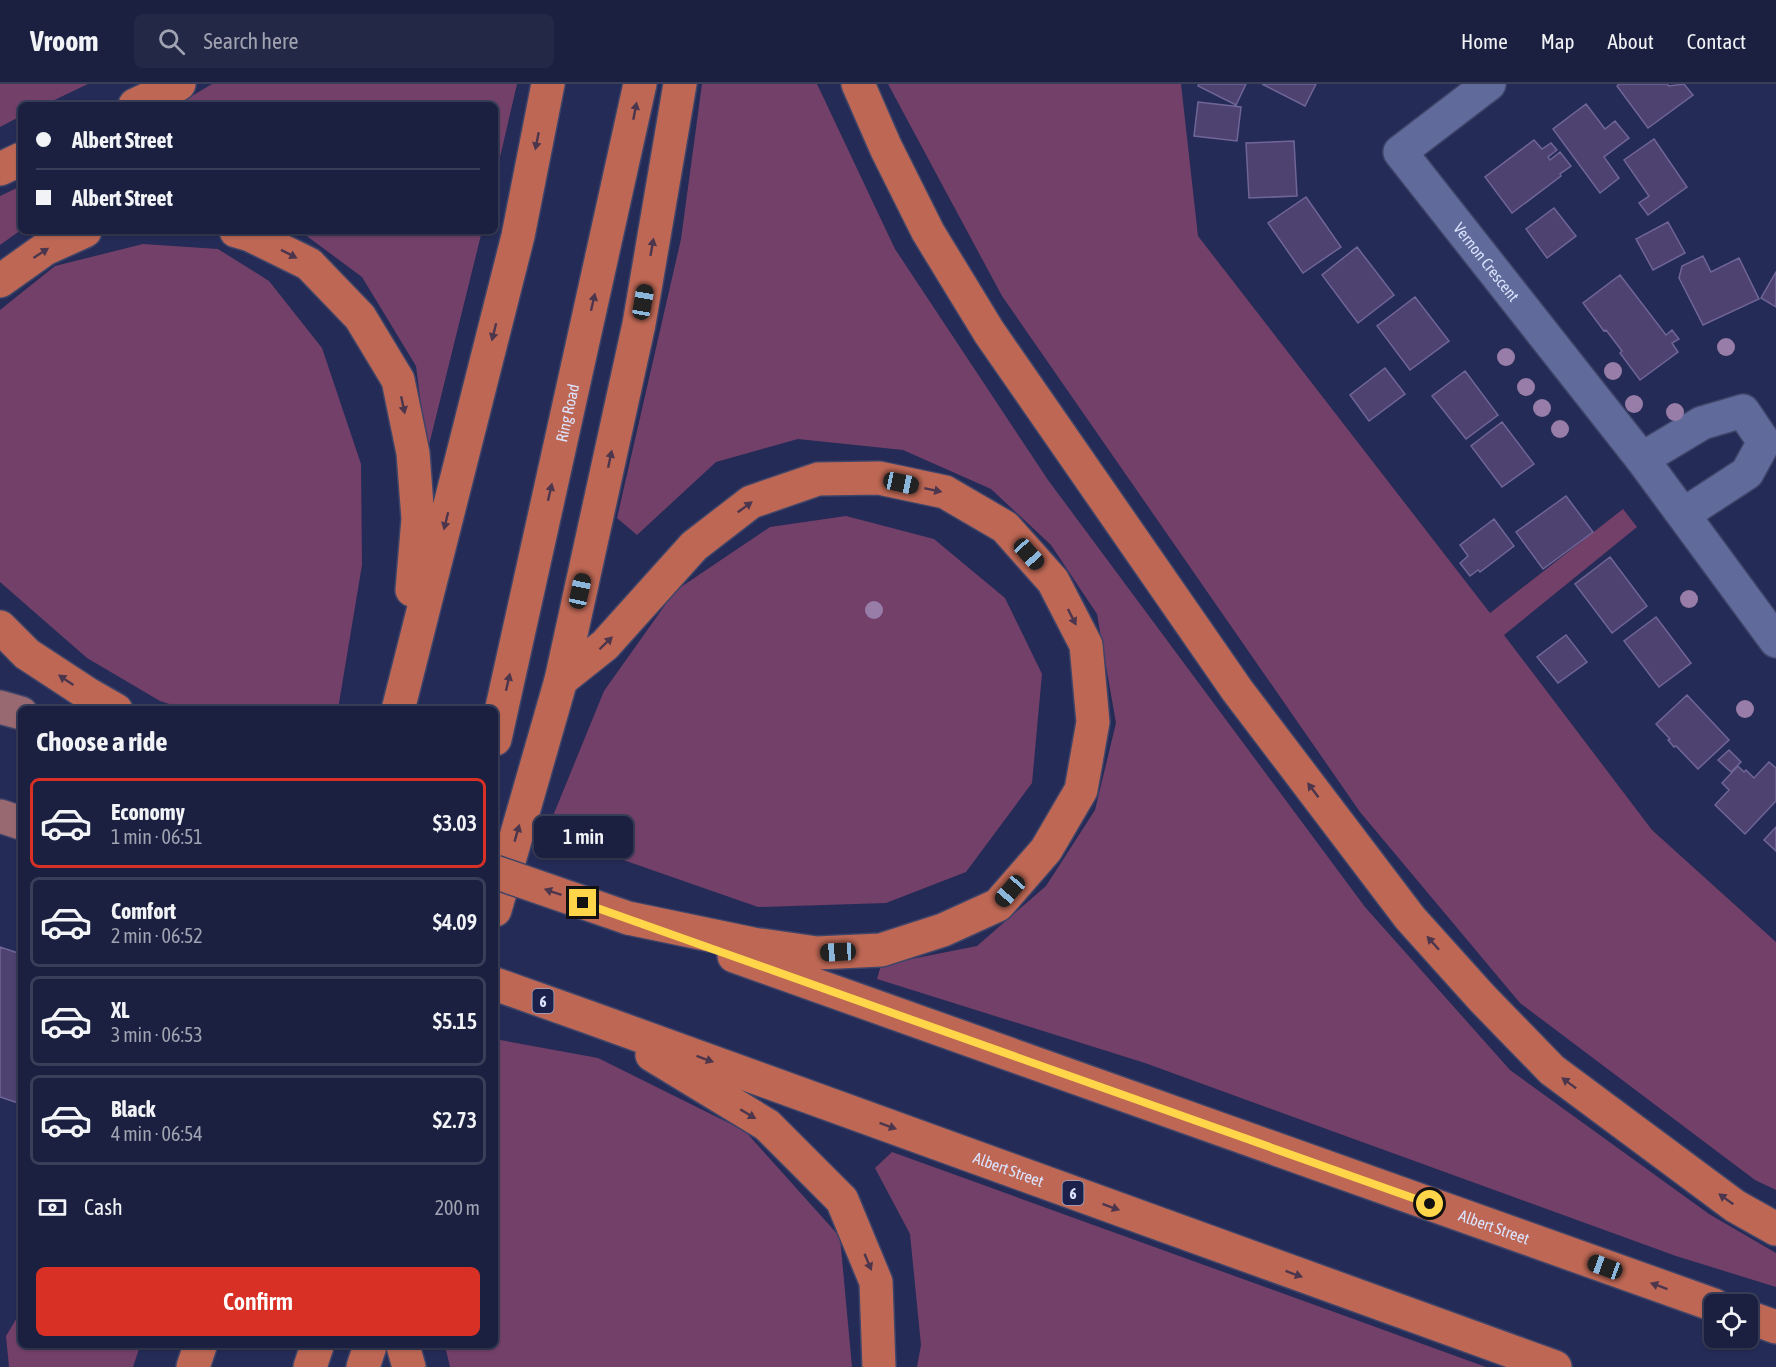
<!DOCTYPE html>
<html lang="en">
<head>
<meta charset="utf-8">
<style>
  body { margin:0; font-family:"Asap Condensed",sans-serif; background:#242847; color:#f1f3f6; height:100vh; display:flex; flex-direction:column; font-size:22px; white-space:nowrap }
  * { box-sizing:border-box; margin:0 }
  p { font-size:20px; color:#a0a3b1 }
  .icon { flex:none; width:33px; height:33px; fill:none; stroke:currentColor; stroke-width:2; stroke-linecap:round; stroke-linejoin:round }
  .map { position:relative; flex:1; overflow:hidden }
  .panel { position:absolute; left:18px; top:622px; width:480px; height:642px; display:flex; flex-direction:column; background:#1b2040; border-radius:9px; box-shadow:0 2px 4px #0004,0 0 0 2px #393e59 }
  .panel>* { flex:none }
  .guide { position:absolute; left:18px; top:18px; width:480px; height:132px; border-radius:9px; box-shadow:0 2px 4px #0004,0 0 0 2px #393e59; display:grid; align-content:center; height:132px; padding:0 18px; background:#1b2040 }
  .fabs { position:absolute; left:1704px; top:1210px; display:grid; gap:12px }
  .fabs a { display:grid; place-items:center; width:54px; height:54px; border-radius:9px; background:#1b2040; box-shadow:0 2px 4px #0004,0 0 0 2px #393e59; font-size:30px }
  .end { position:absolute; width:27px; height:27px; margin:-14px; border:8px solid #ffd54a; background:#111; box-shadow:0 0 0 3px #111 }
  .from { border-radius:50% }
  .bubble { position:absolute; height:42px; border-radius:9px; background:#1b2040; box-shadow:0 2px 4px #0004,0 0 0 2px #393e59; font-size:20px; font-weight:600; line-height:42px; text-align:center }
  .car { position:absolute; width:18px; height:36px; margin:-18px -9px; border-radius:8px; box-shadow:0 0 4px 2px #0007; background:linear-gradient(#222 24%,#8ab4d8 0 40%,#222 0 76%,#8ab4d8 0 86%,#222 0) }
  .guide b { display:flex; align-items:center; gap:21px; height:57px; font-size:22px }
  .guide b+b { border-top:2px solid #393e59 }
  .guide i { width:15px; height:15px; background:#f1f3f6 }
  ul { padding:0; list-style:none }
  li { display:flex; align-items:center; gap:18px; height:90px; margin:0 12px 9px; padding:0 6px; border:3px solid #393e59; border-radius:9px }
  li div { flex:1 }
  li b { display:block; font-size:22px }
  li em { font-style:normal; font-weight:600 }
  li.on { border-color:#d93025 }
  li>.icon { width:54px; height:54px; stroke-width:1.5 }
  h2 { padding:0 18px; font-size:27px; line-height:72px }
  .pay { display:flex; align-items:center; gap:15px; height:66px; padding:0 18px; font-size:22px }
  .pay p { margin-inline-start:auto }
  .cta { display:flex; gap:12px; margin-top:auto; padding:12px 18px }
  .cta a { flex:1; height:69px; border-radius:9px; background:#d93025; color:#fff; font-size:24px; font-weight:600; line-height:69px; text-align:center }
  header { display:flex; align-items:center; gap:36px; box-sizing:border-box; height:84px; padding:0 30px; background:#1b2040; border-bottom:2px solid #393e59 }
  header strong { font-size:28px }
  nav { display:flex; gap:33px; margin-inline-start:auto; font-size:21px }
  .search { width:420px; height:54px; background:#242847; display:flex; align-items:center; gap:15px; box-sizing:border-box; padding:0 21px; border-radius:9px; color:#a0a3b1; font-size:22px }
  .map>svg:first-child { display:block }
  .green { fill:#724069 }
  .building { fill:#4d4270; stroke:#706597; stroke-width:1.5 }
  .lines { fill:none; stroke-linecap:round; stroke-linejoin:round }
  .minor-casing { stroke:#3f4469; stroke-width:36 }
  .major-casing { stroke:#3f4469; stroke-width:36 }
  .highway-casing { stroke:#3f4469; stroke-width:36 }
  .minor { stroke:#606b9b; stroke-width:33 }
  .major { stroke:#986970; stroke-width:33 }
  .highway { stroke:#bd6754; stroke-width:33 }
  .highway-bridge-casing { stroke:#3f4469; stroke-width:36; stroke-linecap:butt }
  .highway-bridge { stroke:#bd6754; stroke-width:33 }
  .tree { fill:#977da7 }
  .oneway { fill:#4c364e }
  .route { stroke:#ffd54a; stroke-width:8 }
  .labels { text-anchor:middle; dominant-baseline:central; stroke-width:4.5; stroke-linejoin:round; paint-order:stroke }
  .shield { fill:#1b214b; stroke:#a1a9c8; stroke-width:1.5 }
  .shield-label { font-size:15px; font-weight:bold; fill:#dbe3fe }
  .street-label { font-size:16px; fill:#dbe3fe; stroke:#1b214b }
</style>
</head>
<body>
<header>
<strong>Vroom</strong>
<div class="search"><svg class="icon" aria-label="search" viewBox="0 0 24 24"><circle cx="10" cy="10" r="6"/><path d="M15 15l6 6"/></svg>Search here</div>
<nav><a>Home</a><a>Map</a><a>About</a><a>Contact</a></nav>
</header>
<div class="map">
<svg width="1776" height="1283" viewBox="0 0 1776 1283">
  <rect width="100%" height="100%" fill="#242b56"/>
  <path class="green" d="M0 0H88L44 21H21V32L0 43Z
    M212 0H517L495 95V21H177Z
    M702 0H817L895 165 1048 396 1365 823 1510 986 1709 1130 1776 1169V1203L1676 1172 1145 979 877 895 881 881 977 862 1046 802 1095 726 1116 639 1097 530 1051 461 991 405 903 366 798 355 716 378 637 451 617 434 681 155Z
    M888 0H1181L1198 152 1490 529 1623 425 1637 443 1504 551 1652 746 1776 858V1106L1755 1096 1520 919 1360 728 1002 212Z
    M21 102V146L0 161V112Z
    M300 147H482L427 369 416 282 362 193Z
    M143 160 218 165 269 197 322 264 361 380 362 481 338 625 188 626 160 617 87 574 0 498V226L55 182Z
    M846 432 934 455 1005 514 1042 590 1032 699 966 788 886 819 758 823 546 749 604 607 675 507 770 443Z
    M495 955 598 974 745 1047 840 1153 852 1283H450L445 1262H495Z
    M892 1068 1486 1283H917L921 1261 910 1150 875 1084Z
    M21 1227V1262H140L133 1283H9L6 1252Z"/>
  <path class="building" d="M1199 0H1246L1236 21 1198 2Z
    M1262 0H1316L1305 22Z
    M1619 0H1667L1669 2 1684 0 1693 11 1648 44 1617 2Z
    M1198 18 1241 23 1237 57 1194 52Z
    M1586 20 1605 45 1615 37 1629 54 1604 73 1619 94 1600 109 1553 45Z
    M1654 55 1687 103 1648 131 1639 119 1649 112 1624 76Z
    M1534 56 1542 65 1551 59 1557 66 1548 73 1550 76 1560 68 1571 82 1560 90 1561 92 1512 129 1485 93Z
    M1294 57 1297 112 1249 114 1246 59Z
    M1306 113 1341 163 1303 189 1268 139Z
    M1554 124 1576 152 1547 174 1526 145Z
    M1668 138 1685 169 1653 186 1636 155Z
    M1357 163 1394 211 1358 239 1322 191Z
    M1703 172 1711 188 1739 174 1759 215 1703 241 1679 194 1682 182Z
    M1776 188V223L1761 214Z
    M1620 191 1666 251 1672 246 1679 255 1672 259 1678 268 1640 296 1620 269 1622 267 1606 246 1604 247 1583 219Z
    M1415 213 1449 257 1410 286 1377 242Z
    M1385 284 1405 310 1369 337 1350 311Z
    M1465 287 1498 331 1466 355 1432 312Z
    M1502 338 1534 380 1502 403 1471 362Z
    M1566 412 1593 448 1543 485 1516 448Z
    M1494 435 1514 462 1480 488 1478 486 1470 492 1460 479 1468 472 1460 461Z
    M1610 473 1647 522 1612 549 1575 500Z
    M1656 533 1691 579 1659 603 1624 557Z
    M1566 551 1587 578 1558 599 1537 573Z
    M1687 611 1729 656 1698 685 1676 662 1674 663 1668 656 1670 655 1656 640Z
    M1729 666 1741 678 1731 688 1718 676Z
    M1769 678 1776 684V717L1745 750 1715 721 1729 706 1722 699 1738 682 1744 688 1746 686 1754 694Z
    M1776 743V767L1764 756Z
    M0 863 21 870V1020L0 1013Z"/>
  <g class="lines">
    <defs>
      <g id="minor">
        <path id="s1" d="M1489 0 1400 68 1642 375 1776 557"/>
        <path d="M1642 375 1702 339 1743 327 1764 358 1747 389 1684 430"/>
      </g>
      <path id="major" d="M0 623 21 629
        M0 732 21 739"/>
      <g id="highway">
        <path d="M858 0 886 64 928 148 989 248 1237 606 1410 834 1482 914 1552 986 1735 1122 1776 1145"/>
        <path d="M135 21 179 0"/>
        <path d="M0 85 21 75"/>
        <path d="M236 147 250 151 309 180 360 233 398 296 413 369 418 435 412 506"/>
        <path d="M0 197 45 165 85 147"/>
        <path d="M0 543 27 570 88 610 116 626"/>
        <path d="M561 596 605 561 694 462 751 418 818 395 879 394 945 408 1005 443 1053 497 1086 561 1093 638 1081 706 1046 766 998 821 943 846 881 866 817 869 753 860 628 834"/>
        <path d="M398 626 518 152 548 0"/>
        <path id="s2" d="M495 655 640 0"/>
        <path d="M495 826 561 596 639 240 680 0"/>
        <path id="s3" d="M734 872 1714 1221"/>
        <path id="s4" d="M495 900 591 934 1555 1283"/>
        <path d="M652 971 767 1041 842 1116 876 1198 879 1283"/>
        <path d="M1748 1233 1776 1243"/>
        <path d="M403 1262 409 1283"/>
        <path d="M193 1283 200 1262"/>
        <path d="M310 1283 317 1262"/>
        <path d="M363 1283 370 1262"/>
      </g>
    </defs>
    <use href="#minor" class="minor-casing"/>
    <use href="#major" class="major-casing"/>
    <use href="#highway" class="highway-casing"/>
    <use href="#minor" class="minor"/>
    <use href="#major" class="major"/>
    <use href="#highway" class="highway"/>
    <defs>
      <path id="highway-bridge" d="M495 788 628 834"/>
    </defs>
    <use href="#highway-bridge" class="highway-bridge-casing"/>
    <use href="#highway-bridge" class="highway-bridge"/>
  </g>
  <g class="tree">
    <circle cx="1726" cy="263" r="9"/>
    <circle cx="1506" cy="273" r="9"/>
    <circle cx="1613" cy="287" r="9"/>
    <circle cx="1526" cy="303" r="9"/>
    <circle cx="1634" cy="320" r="9"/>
    <circle cx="1542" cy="324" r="9"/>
    <circle cx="1675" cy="328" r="9"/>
    <circle cx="1560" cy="345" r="9"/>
    <circle cx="1689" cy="515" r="9"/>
    <circle cx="874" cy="526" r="9"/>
    <circle cx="1745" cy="625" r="9"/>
  </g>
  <defs><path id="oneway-solid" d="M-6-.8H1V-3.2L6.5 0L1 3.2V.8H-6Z" transform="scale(1.5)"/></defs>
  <g class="oneway">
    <use href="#oneway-solid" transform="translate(635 27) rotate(-79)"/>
    <use href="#oneway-solid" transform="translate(537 57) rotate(101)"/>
    <use href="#oneway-solid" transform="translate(652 163) rotate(-80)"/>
    <use href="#oneway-solid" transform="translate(41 169) rotate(-33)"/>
    <use href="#oneway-solid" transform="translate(289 170) rotate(27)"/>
    <use href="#oneway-solid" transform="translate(593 218) rotate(-77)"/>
    <use href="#oneway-solid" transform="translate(494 248) rotate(104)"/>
    <use href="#oneway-solid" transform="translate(403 321) rotate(78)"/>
    <use href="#oneway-solid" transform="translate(610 375) rotate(-78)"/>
    <use href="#oneway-solid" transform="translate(933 406) rotate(12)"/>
    <use href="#oneway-solid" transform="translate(550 408) rotate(-77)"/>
    <use href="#oneway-solid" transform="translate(745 423) rotate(-36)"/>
    <use href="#oneway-solid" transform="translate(446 437) rotate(104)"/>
    <use href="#oneway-solid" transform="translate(1072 533) rotate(63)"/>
    <use href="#oneway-solid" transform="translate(606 559) rotate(-44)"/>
    <use href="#oneway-solid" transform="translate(66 596) rotate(-146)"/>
    <use href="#oneway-solid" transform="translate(508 598) rotate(-77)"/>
    <use href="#oneway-solid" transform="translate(1313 706) rotate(-127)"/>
    <use href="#oneway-solid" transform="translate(517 749) rotate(-74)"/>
    <use href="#oneway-solid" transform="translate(553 808) rotate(-161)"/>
    <use href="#oneway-solid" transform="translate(1433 859) rotate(-132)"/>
    <use href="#oneway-solid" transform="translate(705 975) rotate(20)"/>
    <use href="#oneway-solid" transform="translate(1569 999) rotate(-143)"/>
    <use href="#oneway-solid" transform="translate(748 1030) rotate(31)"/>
    <use href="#oneway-solid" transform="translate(888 1042) rotate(20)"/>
    <use href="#oneway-solid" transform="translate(1726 1115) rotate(-144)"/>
    <use href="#oneway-solid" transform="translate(1111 1123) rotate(20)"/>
    <use href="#oneway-solid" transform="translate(868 1178) rotate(67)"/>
    <use href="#oneway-solid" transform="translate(1294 1190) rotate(20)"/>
    <use href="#oneway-solid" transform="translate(1659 1202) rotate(-160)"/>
  </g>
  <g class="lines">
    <path class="route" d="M583 819 1430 1120"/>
  </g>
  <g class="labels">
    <g class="shield">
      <rect x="532.5" y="905" width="21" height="24" rx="4.5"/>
      <rect x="1062.5" y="1097" width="21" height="24" rx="4.5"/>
    </g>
    <g class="shield-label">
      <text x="543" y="917">6</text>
      <text x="1073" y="1109">6</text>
    </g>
    <g class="street-label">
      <text stroke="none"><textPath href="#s1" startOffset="252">Vernon Crescent</textPath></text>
      <text stroke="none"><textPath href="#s2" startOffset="334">Ring Road</textPath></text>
      <text stroke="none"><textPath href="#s4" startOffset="546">Albert Street</textPath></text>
      <text stroke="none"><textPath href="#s3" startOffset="807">Albert Street</textPath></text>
    </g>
  </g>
</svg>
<div class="fabs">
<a><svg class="icon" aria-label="locate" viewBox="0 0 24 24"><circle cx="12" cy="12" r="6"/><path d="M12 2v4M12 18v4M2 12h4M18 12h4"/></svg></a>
</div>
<i class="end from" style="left:1430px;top:1120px"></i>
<i class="end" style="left:583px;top:819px"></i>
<div class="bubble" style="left:534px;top:732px;width:99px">1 min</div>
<i class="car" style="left:643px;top:218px;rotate:10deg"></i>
<i class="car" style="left:901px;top:399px;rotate:102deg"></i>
<i class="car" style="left:1029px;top:470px;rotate:138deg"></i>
<i class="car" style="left:580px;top:507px;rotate:12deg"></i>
<i class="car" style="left:1010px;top:807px;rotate:221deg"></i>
<i class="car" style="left:838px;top:868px;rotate:267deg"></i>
<i class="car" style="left:1605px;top:1183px;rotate:290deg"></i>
<div class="guide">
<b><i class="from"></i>Albert Street</b>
<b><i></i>Albert Street</b>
</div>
<section class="panel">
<h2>Choose a ride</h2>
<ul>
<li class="on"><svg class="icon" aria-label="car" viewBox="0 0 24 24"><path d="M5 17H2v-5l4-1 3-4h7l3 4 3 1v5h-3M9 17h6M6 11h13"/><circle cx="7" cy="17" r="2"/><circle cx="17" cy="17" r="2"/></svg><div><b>Economy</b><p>1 min · 06:51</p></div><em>$3.03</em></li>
<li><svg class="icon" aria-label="car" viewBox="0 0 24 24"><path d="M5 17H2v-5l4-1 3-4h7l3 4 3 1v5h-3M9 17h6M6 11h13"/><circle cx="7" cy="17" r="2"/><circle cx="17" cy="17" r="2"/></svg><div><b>Comfort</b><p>2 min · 06:52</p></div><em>$4.09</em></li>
<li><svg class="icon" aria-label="car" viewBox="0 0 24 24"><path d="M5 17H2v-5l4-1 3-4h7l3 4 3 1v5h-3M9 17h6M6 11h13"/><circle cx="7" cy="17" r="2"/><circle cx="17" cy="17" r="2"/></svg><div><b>XL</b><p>3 min · 06:53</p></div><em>$5.15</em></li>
<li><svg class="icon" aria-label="car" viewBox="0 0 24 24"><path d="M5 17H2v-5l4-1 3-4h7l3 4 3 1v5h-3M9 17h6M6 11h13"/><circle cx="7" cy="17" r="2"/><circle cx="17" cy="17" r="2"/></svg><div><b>Black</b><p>4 min · 06:54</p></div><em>$2.73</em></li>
</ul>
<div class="pay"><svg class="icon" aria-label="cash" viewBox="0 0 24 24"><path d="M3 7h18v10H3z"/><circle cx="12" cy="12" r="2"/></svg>Cash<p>200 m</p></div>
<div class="cta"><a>Confirm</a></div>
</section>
</div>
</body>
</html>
